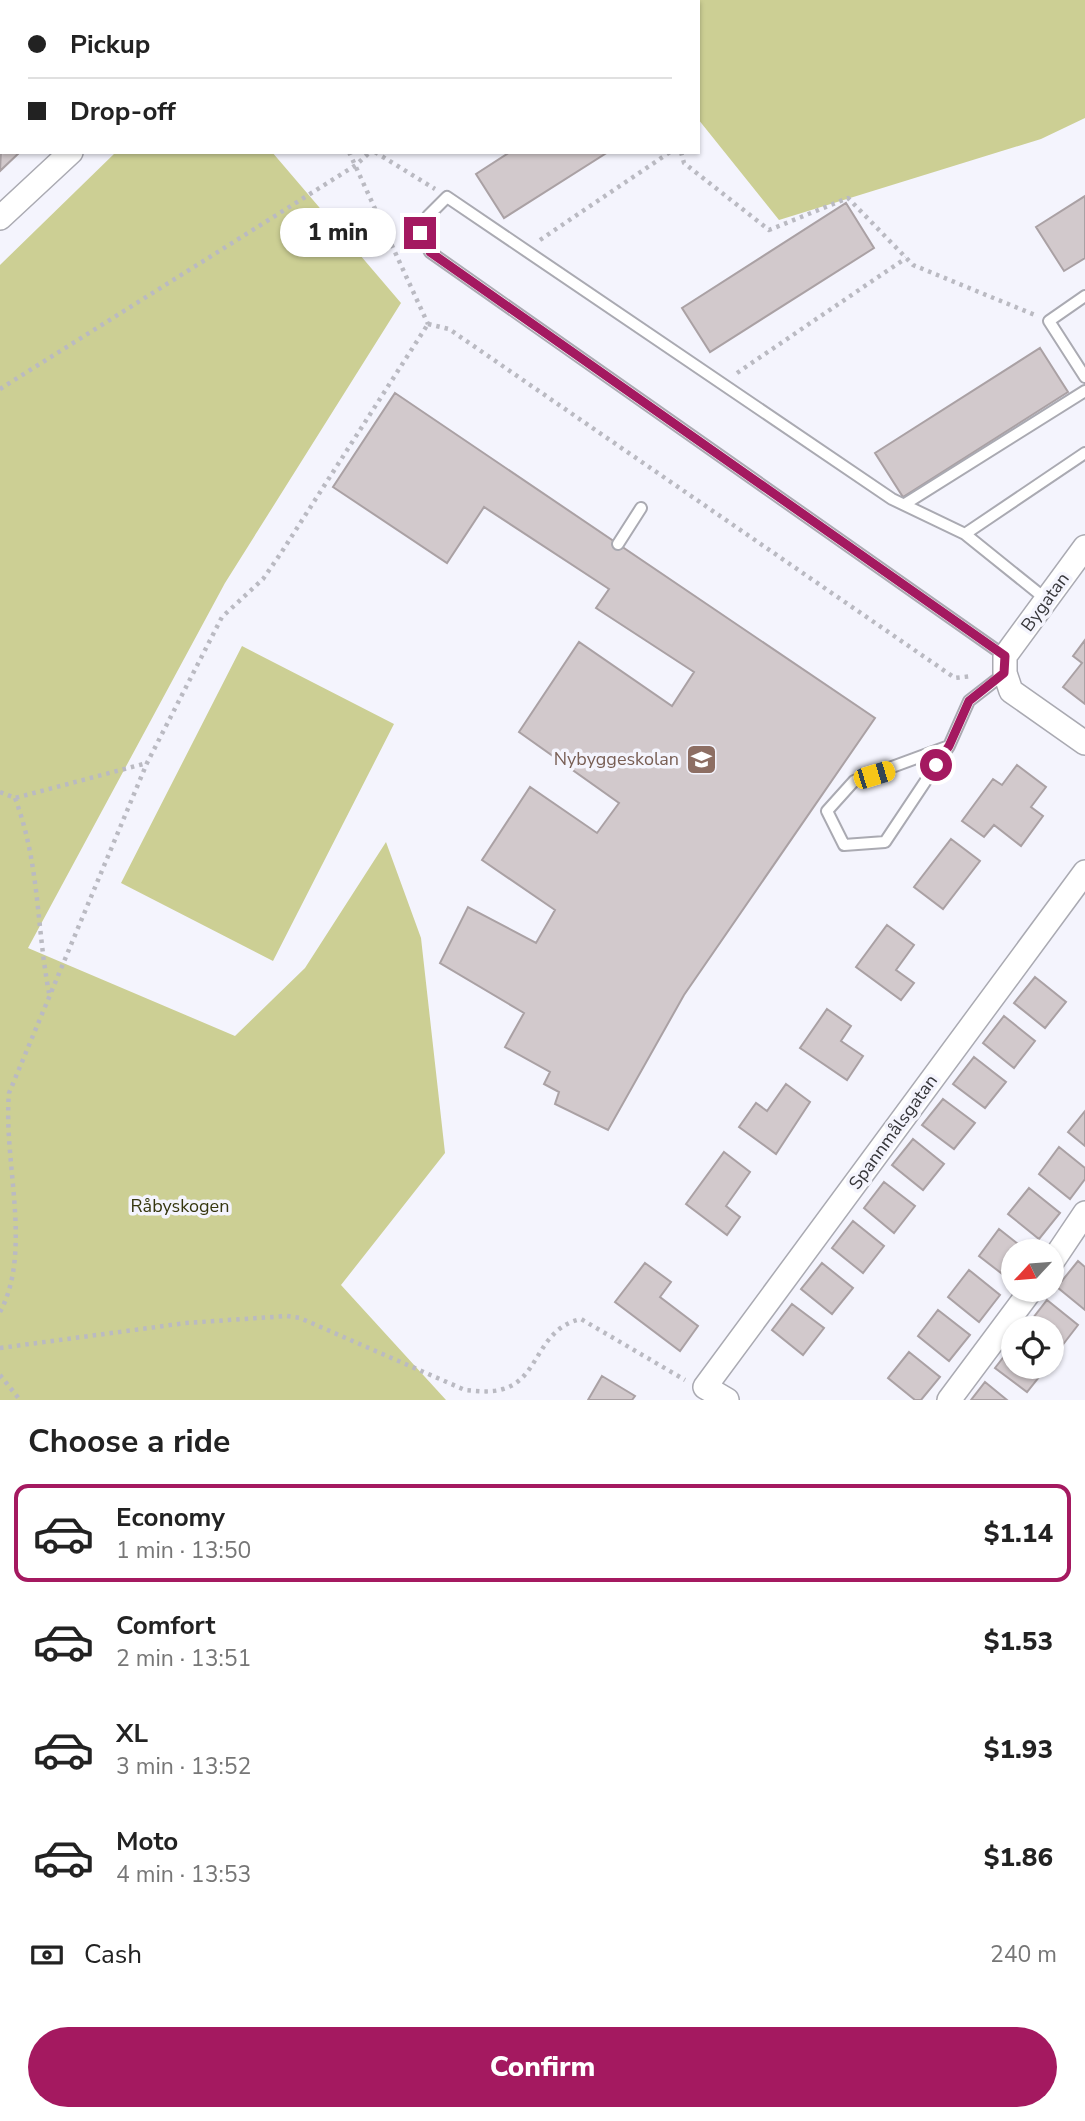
<!DOCTYPE html>
<html lang="en">
<head>
<meta charset="utf-8">
<style>
  body { margin:0; font-family:"Nunito Sans",sans-serif; background:#f6f6f6; color:#222; height:100vh; display:flex; flex-direction:column; font-size:26px; white-space:nowrap }
  * { box-sizing:border-box; margin:0 }
  p { font-size:23px; color:#767676 }
  .icon { flex:none; width:38px; height:38px; fill:none; stroke:currentColor; stroke-width:2; stroke-linecap:round; stroke-linejoin:round }
  .map { position:relative; height:1400px; overflow:hidden }
  .panel { display:flex; flex-direction:column; background:#fff; flex:1 }
  .panel>* { flex:none }
  .top-card { position:absolute; left:0px; top:0px; width:700px; height:154px; box-shadow:0 2px 5px #0004; display:grid; align-content:center; height:154px; padding:0 28px; background:#fff }
  .needle { width:46px; rotate:244deg }
  .buttons { position:absolute; left:1001px; top:1239px; display:grid; gap:14px }
  .buttons a { display:grid; place-items:center; width:63px; height:63px; border-radius:50%; background:#fff; box-shadow:0 2px 5px #0004; font-size:35px }
  .end { position:absolute; width:32px; height:32px; margin:-16px; border:9px solid #a41960; background:#fff; box-shadow:0 0 0 4px #fff }
  .from { border-radius:50% }
  .bubble { position:absolute; height:49px; border-radius:24px; background:#fff; box-shadow:0 2px 5px #0004; font-size:23px; font-weight:800; line-height:49px; text-align:center }
  .car { position:absolute; width:21px; height:42px; margin:-21px -10px; border-radius:9px; box-shadow:0 0 5px 2px #0007; background:linear-gradient(#f5c518 24%,#345 0 40%,#f5c518 0 76%,#345 0 86%,#f5c518 0) }
  .top-card b { display:flex; align-items:center; gap:24px; height:66px; font-size:26px }
  .top-card b+b { border-top:2px solid #e0e0e0 }
  .top-card i { width:18px; height:18px; background:#222 }
  ul { padding:0; list-style:none }
  li { display:flex; align-items:center; gap:21px; height:98px; margin:0 14px 10px; padding:0 14px; border:4px solid transparent; border-radius:14px }
  li div { flex:1 }
  li b { display:block; font-size:26px }
  li em { font-style:normal; font-weight:800 }
  li.selected { border-color:#a41960 }
  li>.icon { width:63px; height:63px; stroke-width:1.5 }
  h2 { padding:0 28px; font-size:32px; line-height:84px }
  .pay { display:flex; align-items:center; gap:18px; height:77px; padding:0 28px; font-size:26px }
  .pay p { margin-inline-start:auto }
  .button { display:flex; gap:14px; margin-top:auto; padding:14px 28px }
  .button a { flex:1; height:80px; border-radius:42px; background:#a41960; color:#fff; font-size:28px; font-weight:800; line-height:80px; text-align:center }
  .map>svg:first-child { display:block }
  .green { fill:#cccf94 }
  .building { fill:#d2c9cc; stroke:#aaa1a4; stroke-width:2 }
  .lines { fill:none; stroke-linecap:round; stroke-linejoin:round }
  .lane-casing { stroke:#aaaab2; stroke-width:14 }
  .street-casing { stroke:#aaaab2; stroke-width:26 }
  .path { stroke:#babac2; stroke-width:4.5; stroke-dasharray:3.5 5; stroke-linecap:butt }
  .lane { stroke:#fff; stroke-width:10 }
  .street { stroke:#fff; stroke-width:23 }
  .route { stroke:#a41960; stroke-width:9 }
  .labels { text-anchor:middle; dominant-baseline:central; stroke-width:7; stroke-linejoin:round; paint-order:stroke }
  .street-label { font-size:18px; fill:#36363a; stroke:#f4f4fd }
  .education-label { font-size:18px; fill:#785e54; stroke:#f4f4fd; text-anchor:end }
  .park-label { font-size:18px; fill:#35360e; stroke:#f4f4fd }
</style>
</head>
<body>
<div class="map">
<svg width="1085" height="1400" viewBox="0 0 1085 1400">
  <rect width="100%" height="100%" fill="#f4f4fd"/>
  <path class="green" d="M604 0H1085V118L1041 139 779 220 698 119V2Z
    M116 152H272L401 303 225 583 28 948 235 1036 305 968 386 842 421 938 445 1153 341 1285 446 1400H0V265Z
    M242 646 394 724 273 961 121 883Z"/>
  <path class="building" d="M0 0H35L2 2 0 33Z
    M2 129V152H20L0 171Z
    M510 152H608L504 218 476 174Z
    M1085 196V258L1064 271 1036 227Z
    M846 203 874 248 710 352 682 308Z
    M1040 348 1068 392 903 497 875 453Z
    M395 393 875 718 684 995 608 1130 555 1104 559 1092 544 1084 550 1072 505 1047 524 1013 440 963 468 907 536 943 555 910 482 860 530 787 597 833 619 803 519 732 579 642 672 706 694 672 596 608 609 589 484 507 447 563 333 487Z
    M1085 640V704L1063 687 1082 663 1073 656Z
    M1017 765 1046 787 1031 807 1043 816 1021 846 994 825 984 837 962 821 993 779 1002 785Z
    M951 839 980 861 943 909 914 887Z
    M887 925 914 945 896 970 914 983 901 1000 856 967Z
    M1035 977 1066 1002 1045 1028 1014 1003Z
    M827 1009 851 1026 841 1041 863 1056 847 1080 800 1048Z
    M1004 1016 1035 1041 1014 1068 983 1043Z
    M974 1057 1006 1082 985 1108 953 1084Z
    M786 1084 810 1102 776 1154 739 1127 756 1103 767 1111Z
    M943 1099 975 1123 954 1149 922 1125Z
    M1085 1111V1146L1068 1132Z
    M913 1139 944 1164 923 1190 892 1165Z
    M1059 1147 1085 1168V1179L1070 1199 1039 1174Z
    M724 1152 750 1172 726 1206 740 1217 727 1235 686 1204Z
    M884 1182 915 1206 894 1233 864 1208Z
    M1029 1188 1060 1213 1039 1239 1008 1214Z
    M853 1221 884 1246 863 1273 832 1248Z
    M999 1229 1027 1251H1013V1276L1010 1280 979 1256Z
    M1078 1261 1085 1267V1310L1057 1287Z
    M645 1263 671 1282 660 1297 698 1326 680 1351 615 1302Z
    M822 1263 853 1288 832 1314 801 1289Z
    M969 1270 1000 1295 979 1322 948 1297Z
    M1047 1300 1078 1325 1058 1351 1052 1347V1328L1026 1327Z
    M792 1304 824 1328 803 1355 772 1330Z
    M938 1310 970 1335 949 1361 918 1336Z
    M1013 1345V1367H1047L1027 1392 995 1368Z
    M909 1352 940 1377 921 1400H915L888 1378Z
    M602 1376 635 1396 632 1400H588Z
    M985 1382 1007 1400H971Z"/>
  <g class="lines">
    <defs>
      <path id="lane" d="M277 0 279 2
        M325 2 328 0
        M1085 296 1049 321 1085 377
        M905 504 1085 391
        M965 534 1085 453
        M618 544 641 508
        M1005 656 430 252 420 233 428 216 447 197 892 499 965 534 1047 600
        M949 746 885 842 844 845 827 811 854 781 949 746 969 701 1005 673"/>
      <path id="street" d="M0 218 71 152
        M1085 547 1005 656V673L1011 691 1085 743
        M1052 1262 1085 1213
        M727 1400 705 1387 1085 872
        M949 1400 1031 1290"/>
    </defs>
    <use href="#lane" class="lane-casing"/>
    <use href="#street" class="street-casing"/>
    <path class="path" d="M218 0 220 2
      M656 0V2
      M542 2 544 0
      M349 152 428 324
      M375 152 435 189
      M681 152 684 163 769 230 848 198 913 265 1035 315
      M540 240 670 152
      M428 324 449 329 955 678 972 676
      M737 373 906 258
      M0 389 356 165 370 152
      M0 792 15 798 147 763
      M15 798C40 865 36 924 49 993
      M0 1312C33 1251 3 1162 9 1093L147 763 222 617 263 579 281 553 428 324
      M0 1348 186 1323 287 1316 300 1318 465 1390C478 1391 491 1393 503 1389 540 1379 536 1329 581 1319L685 1380
      M0 1375 20 1400"/>
    <use href="#lane" class="lane"/>
    <use href="#street" class="street"/>
  </g>
  <g class="lines">
    <path class="route" d="M420 233 430 252 1005 656 1004 673 969 701 949 746 936 765"/>
  </g>
  <defs>
    <symbol id="school-square" viewBox="-11 -11 22 22"><rect x="-9" y="-9" width="18" height="18" rx="4" fill="#8d6e63" stroke="#f4f4fd"/><path d="M0-5L7-2L0 1L-7-2ZM-4 1L0 2.5L4 1V4Q0 6-4 4Z" fill="#fff"/></symbol>
  </defs>
  <g fill-rule="evenodd">
    <use href="#school-square" x="684" y="742" width="35" height="35"/>
  </g>
  <g class="labels">
    <g class="street-label">
      <text transform="translate(1045 602) rotate(-54)">Bygatan</text>
      <text transform="translate(893 1132) rotate(-54)">Spannmålsgatan</text>
    </g>
    <g class="education-label">
      <text x="679" y="759">Nybyggeskolan</text>
    </g>
    <g class="park-label">
      <text x="180" y="1206">Råbyskogen</text>
    </g>
  </g>
</svg>
<div class="buttons">
<a><svg class="needle" viewBox="-14 -14 28 28"><path d="M0-13l5 13h-10z" fill="#e53935"/><path d="M0 13l5-13h-10z" fill="#767676"/></svg></a>
<a><svg class="icon" aria-label="locate" viewBox="0 0 24 24"><circle cx="12" cy="12" r="6"/><path d="M12 2v4M12 18v4M2 12h4M18 12h4"/></svg></a>
</div>
<i class="end from" style="left:936px;top:765px"></i>
<i class="end" style="left:420px;top:233px"></i>
<div class="bubble" style="left:280px;top:208px;width:116px">1 min</div>
<i class="car" style="left:874px;top:775px;rotate:73deg"></i>
<div class="top-card">
<b><i class="from"></i>Pickup</b>
<b><i></i>Drop-off</b>
</div>
</div>
<section class="panel">
<h2>Choose a ride</h2>
<ul>
<li class="selected"><svg class="icon" aria-label="car" viewBox="0 0 24 24"><path d="M5 17H2v-5l4-1 3-4h7l3 4 3 1v5h-3M9 17h6M6 11h13"/><circle cx="7" cy="17" r="2"/><circle cx="17" cy="17" r="2"/></svg><div><b>Economy</b><p>1 min · 13:50</p></div><em>$1.14</em></li>
<li><svg class="icon" aria-label="car" viewBox="0 0 24 24"><path d="M5 17H2v-5l4-1 3-4h7l3 4 3 1v5h-3M9 17h6M6 11h13"/><circle cx="7" cy="17" r="2"/><circle cx="17" cy="17" r="2"/></svg><div><b>Comfort</b><p>2 min · 13:51</p></div><em>$1.53</em></li>
<li><svg class="icon" aria-label="car" viewBox="0 0 24 24"><path d="M5 17H2v-5l4-1 3-4h7l3 4 3 1v5h-3M9 17h6M6 11h13"/><circle cx="7" cy="17" r="2"/><circle cx="17" cy="17" r="2"/></svg><div><b>XL</b><p>3 min · 13:52</p></div><em>$1.93</em></li>
<li><svg class="icon" aria-label="car" viewBox="0 0 24 24"><path d="M5 17H2v-5l4-1 3-4h7l3 4 3 1v5h-3M9 17h6M6 11h13"/><circle cx="7" cy="17" r="2"/><circle cx="17" cy="17" r="2"/></svg><div><b>Moto</b><p>4 min · 13:53</p></div><em>$1.86</em></li>
</ul>
<div class="pay"><svg class="icon" aria-label="cash" viewBox="0 0 24 24"><path d="M3 7h18v10H3z"/><circle cx="12" cy="12" r="2"/></svg>Cash<p>240 m</p></div>
<div class="button"><a>Confirm</a></div>
</section>
</body>
</html>
